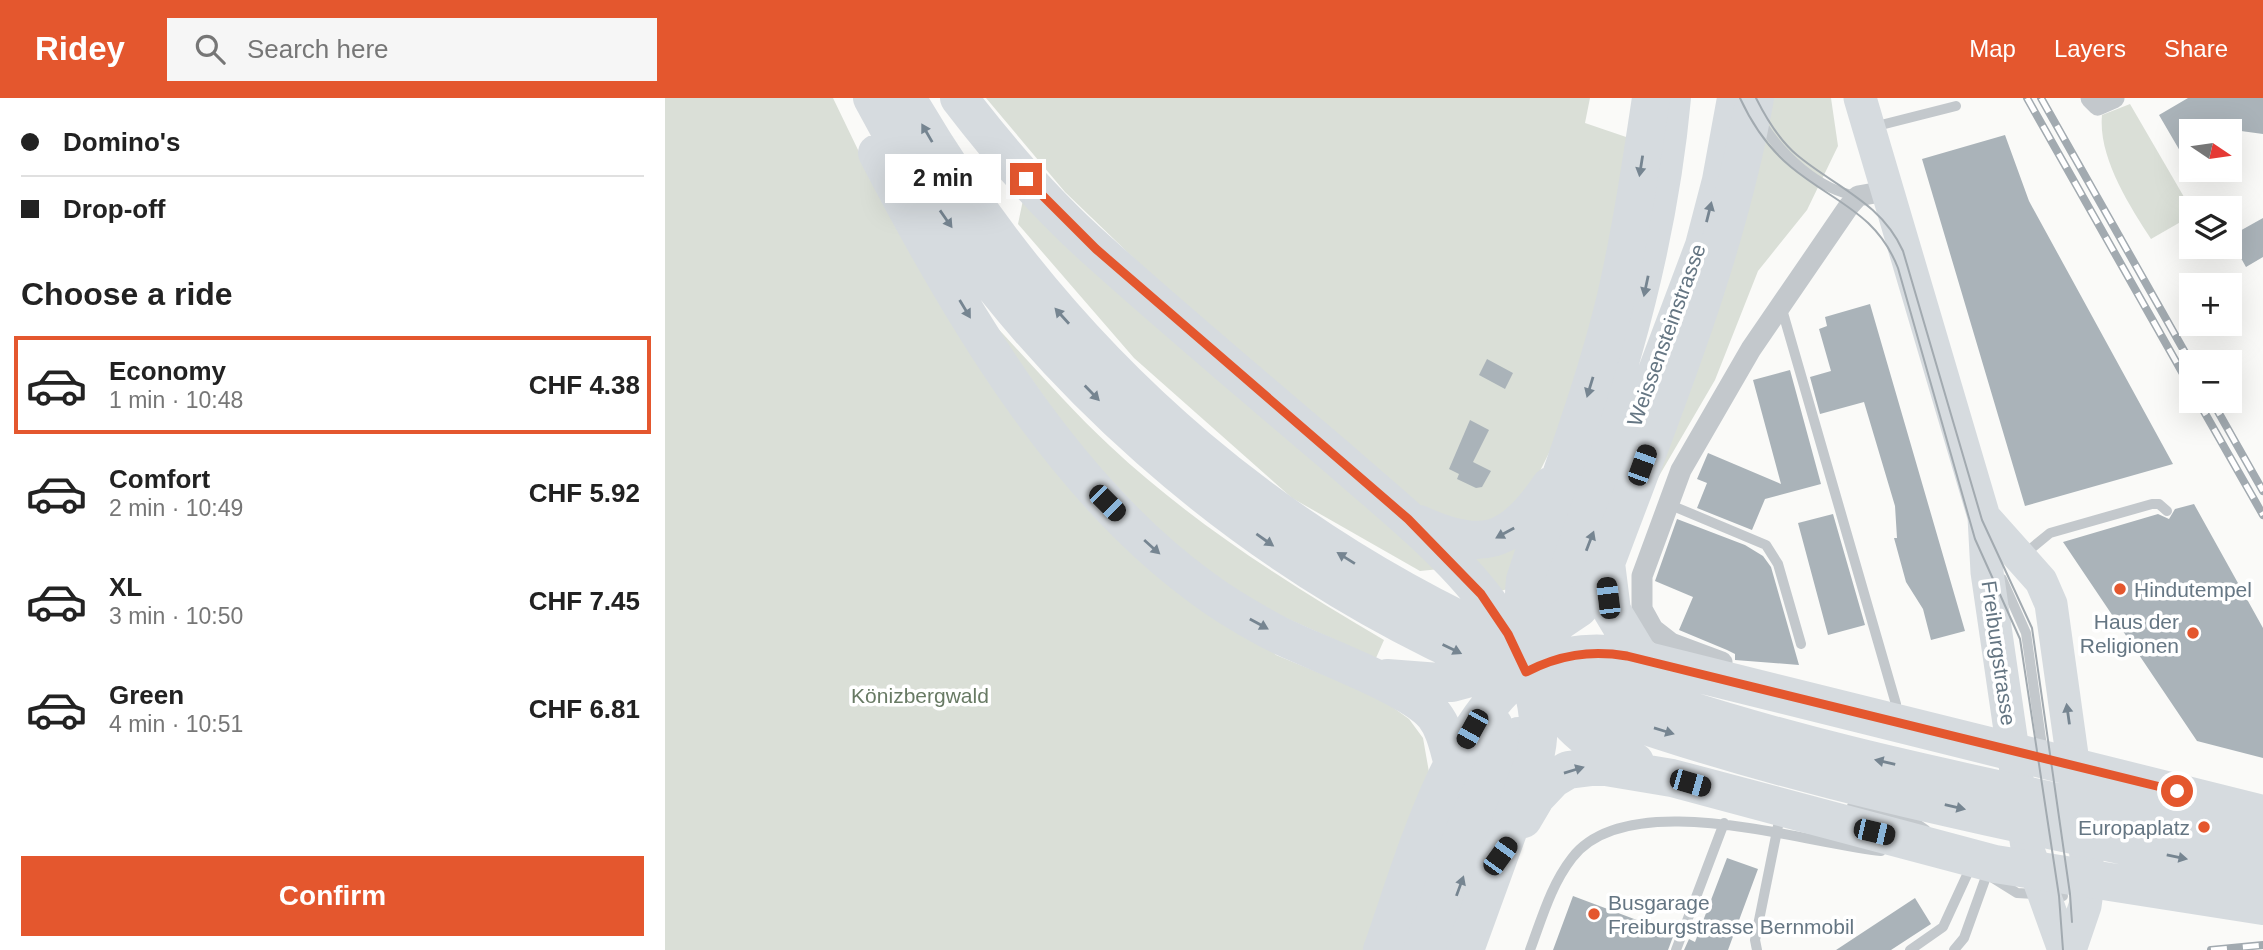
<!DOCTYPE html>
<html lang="en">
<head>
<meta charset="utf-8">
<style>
  body { margin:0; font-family:Helvetica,sans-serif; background:#f6f6f6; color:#222; height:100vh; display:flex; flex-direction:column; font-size:26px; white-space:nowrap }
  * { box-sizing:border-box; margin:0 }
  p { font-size:23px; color:#767676 }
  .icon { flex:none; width:38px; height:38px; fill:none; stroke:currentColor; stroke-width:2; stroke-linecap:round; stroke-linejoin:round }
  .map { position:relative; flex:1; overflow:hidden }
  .details { display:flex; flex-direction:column; background:#fff; width:665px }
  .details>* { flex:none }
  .guide { display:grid; align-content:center; height:154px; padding:0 21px; background:#fff }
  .needle { width:46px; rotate:103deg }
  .fabs { position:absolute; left:1514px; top:21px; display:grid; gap:14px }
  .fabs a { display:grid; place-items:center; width:63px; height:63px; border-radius:0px; background:#fff; box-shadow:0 7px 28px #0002; font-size:35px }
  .end { position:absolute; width:32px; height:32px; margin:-16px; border:9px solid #e4572e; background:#fff; box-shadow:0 0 0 4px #fff }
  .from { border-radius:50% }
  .bubble { position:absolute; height:49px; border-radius:0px; background:#fff; box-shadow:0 7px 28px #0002; font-size:23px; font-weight:700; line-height:49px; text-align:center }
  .car { position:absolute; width:21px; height:42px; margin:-21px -10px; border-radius:9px; box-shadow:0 0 5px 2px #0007; background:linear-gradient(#222 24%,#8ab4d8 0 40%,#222 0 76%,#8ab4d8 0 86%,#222 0) }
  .guide b { display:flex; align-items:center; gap:24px; height:66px; font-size:26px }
  .guide b+b { border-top:2px solid #e0e0e0 }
  .guide i { width:18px; height:18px; background:#222 }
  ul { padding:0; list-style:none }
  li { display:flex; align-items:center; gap:21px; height:98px; margin:0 14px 10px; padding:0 7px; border:4px solid transparent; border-radius:0px }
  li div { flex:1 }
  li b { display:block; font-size:26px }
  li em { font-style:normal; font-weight:700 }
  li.active { border-color:#e4572e }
  li>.icon { width:63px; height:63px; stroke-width:1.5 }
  h2 { padding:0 21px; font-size:32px; line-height:84px }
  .action { display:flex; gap:14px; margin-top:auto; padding:14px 21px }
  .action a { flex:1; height:80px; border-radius:0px; background:#e4572e; color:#fff; font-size:28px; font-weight:700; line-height:80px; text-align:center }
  header { display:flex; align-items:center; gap:42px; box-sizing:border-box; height:98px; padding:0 35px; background:#e4572e; color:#fff }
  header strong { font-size:33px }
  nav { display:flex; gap:38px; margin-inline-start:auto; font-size:24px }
  .search { width:490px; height:63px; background:#f6f6f6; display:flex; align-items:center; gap:18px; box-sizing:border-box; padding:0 24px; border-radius:0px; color:#767676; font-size:26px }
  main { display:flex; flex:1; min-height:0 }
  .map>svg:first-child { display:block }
  .green { fill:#dadfd7 }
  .building { fill:#aab3b9 }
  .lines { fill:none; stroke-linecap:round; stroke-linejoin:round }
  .service { stroke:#c3c8cc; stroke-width:10 }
  .minor { stroke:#c3c8cc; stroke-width:21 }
  .secondary { stroke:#d6dbdf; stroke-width:30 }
  .primary { stroke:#d6dbdf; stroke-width:33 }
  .motorway { stroke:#d6dbdf; stroke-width:38 }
  .tram { stroke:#a2aab0; stroke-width:2 }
  .rail-casing { stroke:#a2aab0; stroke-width:8 }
  .rail { stroke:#fff; stroke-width:5; stroke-dasharray:16; stroke-linecap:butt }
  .oneway { fill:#768591 }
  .route { stroke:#e4572e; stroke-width:9 }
  .poi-dot { fill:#e4572e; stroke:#fff; stroke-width:2.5 }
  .labels { text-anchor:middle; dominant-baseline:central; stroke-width:7; stroke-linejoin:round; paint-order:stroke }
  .street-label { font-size:21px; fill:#657683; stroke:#fff }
  .poi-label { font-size:21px; fill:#657683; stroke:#fff; text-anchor:start }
  .park-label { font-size:21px; fill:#687a64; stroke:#fff }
</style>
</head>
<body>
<header>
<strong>Ridey</strong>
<div class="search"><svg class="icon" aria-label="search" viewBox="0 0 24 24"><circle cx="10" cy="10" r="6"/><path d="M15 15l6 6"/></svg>Search here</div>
<nav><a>Map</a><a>Layers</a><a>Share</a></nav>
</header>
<main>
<section class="details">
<div class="guide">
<b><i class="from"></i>Domino's</b>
<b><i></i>Drop-off</b>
</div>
<h2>Choose a ride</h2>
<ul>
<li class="active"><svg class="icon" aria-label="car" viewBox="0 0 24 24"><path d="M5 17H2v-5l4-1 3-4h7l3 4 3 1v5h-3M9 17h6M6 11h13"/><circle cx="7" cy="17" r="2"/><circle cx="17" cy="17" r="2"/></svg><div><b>Economy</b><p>1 min · 10:48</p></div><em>CHF 4.38</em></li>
<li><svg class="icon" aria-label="car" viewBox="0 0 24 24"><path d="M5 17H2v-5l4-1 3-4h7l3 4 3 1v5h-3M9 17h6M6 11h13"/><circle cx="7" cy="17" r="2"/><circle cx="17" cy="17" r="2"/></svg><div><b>Comfort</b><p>2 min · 10:49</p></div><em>CHF 5.92</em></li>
<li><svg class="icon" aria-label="car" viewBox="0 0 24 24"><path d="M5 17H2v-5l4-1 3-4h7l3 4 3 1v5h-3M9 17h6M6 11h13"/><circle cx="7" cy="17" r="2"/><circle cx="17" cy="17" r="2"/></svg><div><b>XL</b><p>3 min · 10:50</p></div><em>CHF 7.45</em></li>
<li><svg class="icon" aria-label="car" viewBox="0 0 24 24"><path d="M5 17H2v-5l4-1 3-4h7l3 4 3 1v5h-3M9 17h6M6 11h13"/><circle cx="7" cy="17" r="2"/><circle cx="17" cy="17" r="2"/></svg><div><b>Green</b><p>4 min · 10:51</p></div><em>CHF 6.81</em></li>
</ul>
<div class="action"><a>Confirm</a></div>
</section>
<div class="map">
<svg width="1598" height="852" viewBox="0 0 1598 852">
  <rect width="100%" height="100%" fill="#fafaf8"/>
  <path class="green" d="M0 0H168L208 83 285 217 611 557 715 600 744 621 758 640 764 674 703 852H0Z
    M321 0H925L920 25 967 41 944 172 904 315 851 421 798 433 729 394 534 223 400 94Z
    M1107 0H1166L1173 48 1142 112 1093 173 1050 282 987 390Z
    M1465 6 1526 111V118L1486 141C1464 107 1433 59 1437 17Z
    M358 102 775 471 755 473 627 400 469 260 353 126Z
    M323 220C364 263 402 308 445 348 526 424 623 486 719 542L711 560 580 502 450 399Z
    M861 433 847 490 831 494 790 455Z"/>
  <path class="building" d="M1523 0H1598V36L1554 30 1526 33V46L1515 53 1494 17Z
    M1340 37 1364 103 1508 366 1360 408 1257 61Z
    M1598 120V159L1581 169 1564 139Z
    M1205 206 1300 533 1266 542 1258 511 1241 484 1229 440H1232L1230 408 1199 304 1155 316 1145 279 1166 273 1154 231 1162 228 1160 219Z
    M822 261 848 275 840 291 814 277Z
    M1125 272 1156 386 1100 401 1087 432 1032 410 1042 385 1032 381 1043 355 1116 386 1088 282Z
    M805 322 824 332 808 364 826 373 817 389 811 390 792 381 794 376 784 371Z
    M1529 406 1598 530V660L1532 643 1398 444 1493 416 1504 421 1510 411Z
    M1168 416 1200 527 1163 537 1133 425Z
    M1012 421 1080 447 1098 458 1106 469 1134 567 1070 562V556L1062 552 1014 532 1028 499 990 483Z
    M1062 760 1093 771 1063 852H1019L1024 841 1030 844Z
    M908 798 1009 836 1003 852H888Z
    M1250 800 1266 826 1249 837 1226 852H1171Z"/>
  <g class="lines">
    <path class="service" d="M1096 24C1115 56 1154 93 1193 98
      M1208 29 1291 8
      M1116 208 1231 606
      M1003 406 1101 447 1113 466 1136 546
      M1357 458 1385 435 1487 406H1494L1502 413
      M1337 481 1361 535 1378 655
      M1187 708 1251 725 1261 732
      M1328 780 1352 795 1398 798
      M865 852C877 820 886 787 907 760 963 687 1139 745 1216 753
      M1011 852 1059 725
      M1092 852 1090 842 1113 728
      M1245 852 1278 829 1307 766
      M1289 852 1299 840 1322 776"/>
    <path class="minor" d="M1426 0 1433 7 1449 0
      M1057 564 1006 545 988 531 977 511V478L1016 372 1086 251 1184 108 1193 98 1221 93"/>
    <path class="secondary" d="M879 498C941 334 995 176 1011 0
      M900 507 1035 147 1052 82 1067 0
      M746 852 832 625
      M771 852 853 634"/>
    <path class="primary" d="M1195 0 1319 419 1322 474 1362 749 1399 852
      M1319 419 1376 483 1386 506 1424 779 1420 808 1405 852"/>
    <path class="motorway" d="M207 0C345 265 589 476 866 586 1100 680 1352 724 1598 777
      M242 0C400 272 630 467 924 578 1141 659 1373 698 1598 748
      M294 0C336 55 381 107 433 153 512 224 593 292 674 361 726 407 789 456 829 513 858 555 884 611 869 662L800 852
      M212 55C292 209 395 387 537 490 561 508 587 523 614 537 650 555 746 589 769 617 780 631 783 649 788 666
      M754 426C817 455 846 446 885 388
      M976 561 947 513 941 465C998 312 1061 161 1090 0
      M722 580 787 585 813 578 914 510 930 490 941 465
      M970 664C950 655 929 648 913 633 876 599 854 531 860 482 891 388 928 295 951 199 966 133 976 67 986 0
      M858 721 871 699 888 681 903 672 935 668 1007 680 1330 766 1598 808
      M717 852C747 768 781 640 850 581 880 556 925 552 962 558L1598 716"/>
    <path class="tram" d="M1075 0C1087 26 1103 50 1126 69 1168 104 1211 114 1233 170L1310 441 1355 541 1394 798 1398 852
      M1091 0C1101 20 1114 42 1132 57 1170 89 1216 104 1238 153L1317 422 1367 530 1405 796 1407 824"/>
    <defs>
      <path id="rail" d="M1362 0 1526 290
        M1376 0 1526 265
        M1533 303 1598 417
        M1547 303 1598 393
        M1546 852 1598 847"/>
    </defs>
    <use href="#rail" class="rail-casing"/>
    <use href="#rail" class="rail"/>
  </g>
  <defs><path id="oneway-solid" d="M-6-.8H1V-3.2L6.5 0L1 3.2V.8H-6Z" transform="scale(1.75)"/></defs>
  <g class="oneway">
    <use href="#oneway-solid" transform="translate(262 35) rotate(-120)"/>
    <use href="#oneway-solid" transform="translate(976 68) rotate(99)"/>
    <use href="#oneway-solid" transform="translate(1044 114) rotate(-76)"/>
    <use href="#oneway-solid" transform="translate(281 121) rotate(55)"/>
    <use href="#oneway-solid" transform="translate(981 188) rotate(102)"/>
    <use href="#oneway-solid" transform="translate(300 211) rotate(59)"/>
    <use href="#oneway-solid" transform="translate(397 218) rotate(-132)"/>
    <use href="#oneway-solid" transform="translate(925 289) rotate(107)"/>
    <use href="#oneway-solid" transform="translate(427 295) rotate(46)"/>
    <use href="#oneway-solid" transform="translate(840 435) rotate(151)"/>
    <use href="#oneway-solid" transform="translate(600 442) rotate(35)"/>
    <use href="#oneway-solid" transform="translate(925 443) rotate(-69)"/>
    <use href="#oneway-solid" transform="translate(487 449) rotate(42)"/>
    <use href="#oneway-solid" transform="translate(681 460) rotate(-148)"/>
    <use href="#oneway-solid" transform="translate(594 526) rotate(29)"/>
    <use href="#oneway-solid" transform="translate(787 551) rotate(26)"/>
    <use href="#oneway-solid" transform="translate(1403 616) rotate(-98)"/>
    <use href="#oneway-solid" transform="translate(999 633) rotate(17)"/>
    <use href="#oneway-solid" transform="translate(1220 664) rotate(-167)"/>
    <use href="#oneway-solid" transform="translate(909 672) rotate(-17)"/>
    <use href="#oneway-solid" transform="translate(1290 709) rotate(13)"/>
    <use href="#oneway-solid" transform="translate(1512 759) rotate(12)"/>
    <use href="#oneway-solid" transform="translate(795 788) rotate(-70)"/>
  </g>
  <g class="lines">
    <path class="route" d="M361 81 431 151 743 421 816 496 843 536 861 574C894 557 925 552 962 558L1512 693"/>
  </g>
  <g class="poi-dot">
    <circle cx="1455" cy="491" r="7"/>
    <circle cx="1528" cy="535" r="7"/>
    <circle cx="1539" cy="729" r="7"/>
    <circle cx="929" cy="816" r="7"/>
  </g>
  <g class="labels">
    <g class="street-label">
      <text transform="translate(1001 237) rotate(-70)">Weissensteinstrasse</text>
      <text transform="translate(1334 555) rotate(82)">Freiburgstrasse</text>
    </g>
    <g class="poi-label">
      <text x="1469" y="491">Hindutempel</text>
      <text x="1514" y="523" text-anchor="end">Haus der<tspan x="1514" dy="24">Religionen</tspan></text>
      <text x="1525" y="729" text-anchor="end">Europaplatz</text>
      <text x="943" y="804">Busgarage<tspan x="943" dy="24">Freiburgstrasse Bernmobil</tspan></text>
    </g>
    <g class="park-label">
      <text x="255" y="597">Könizbergwald</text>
    </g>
  </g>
</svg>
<div class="fabs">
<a><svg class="needle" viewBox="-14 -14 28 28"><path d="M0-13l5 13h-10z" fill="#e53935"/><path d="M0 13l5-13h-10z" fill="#767676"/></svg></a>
<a><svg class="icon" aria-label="layers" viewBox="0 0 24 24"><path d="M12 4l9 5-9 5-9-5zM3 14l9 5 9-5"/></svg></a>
<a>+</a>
<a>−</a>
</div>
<i class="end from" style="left:1512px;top:693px"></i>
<i class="end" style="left:361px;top:81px"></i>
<div class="bubble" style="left:220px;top:56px;width:116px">2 min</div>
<i class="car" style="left:977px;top:367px;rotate:20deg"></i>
<i class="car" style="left:442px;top:405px;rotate:135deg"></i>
<i class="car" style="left:943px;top:500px;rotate:353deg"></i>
<i class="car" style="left:807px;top:631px;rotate:209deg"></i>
<i class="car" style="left:1025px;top:685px;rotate:106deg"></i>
<i class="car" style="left:1209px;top:734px;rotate:103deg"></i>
<i class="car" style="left:835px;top:758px;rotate:36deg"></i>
</div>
</main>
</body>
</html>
